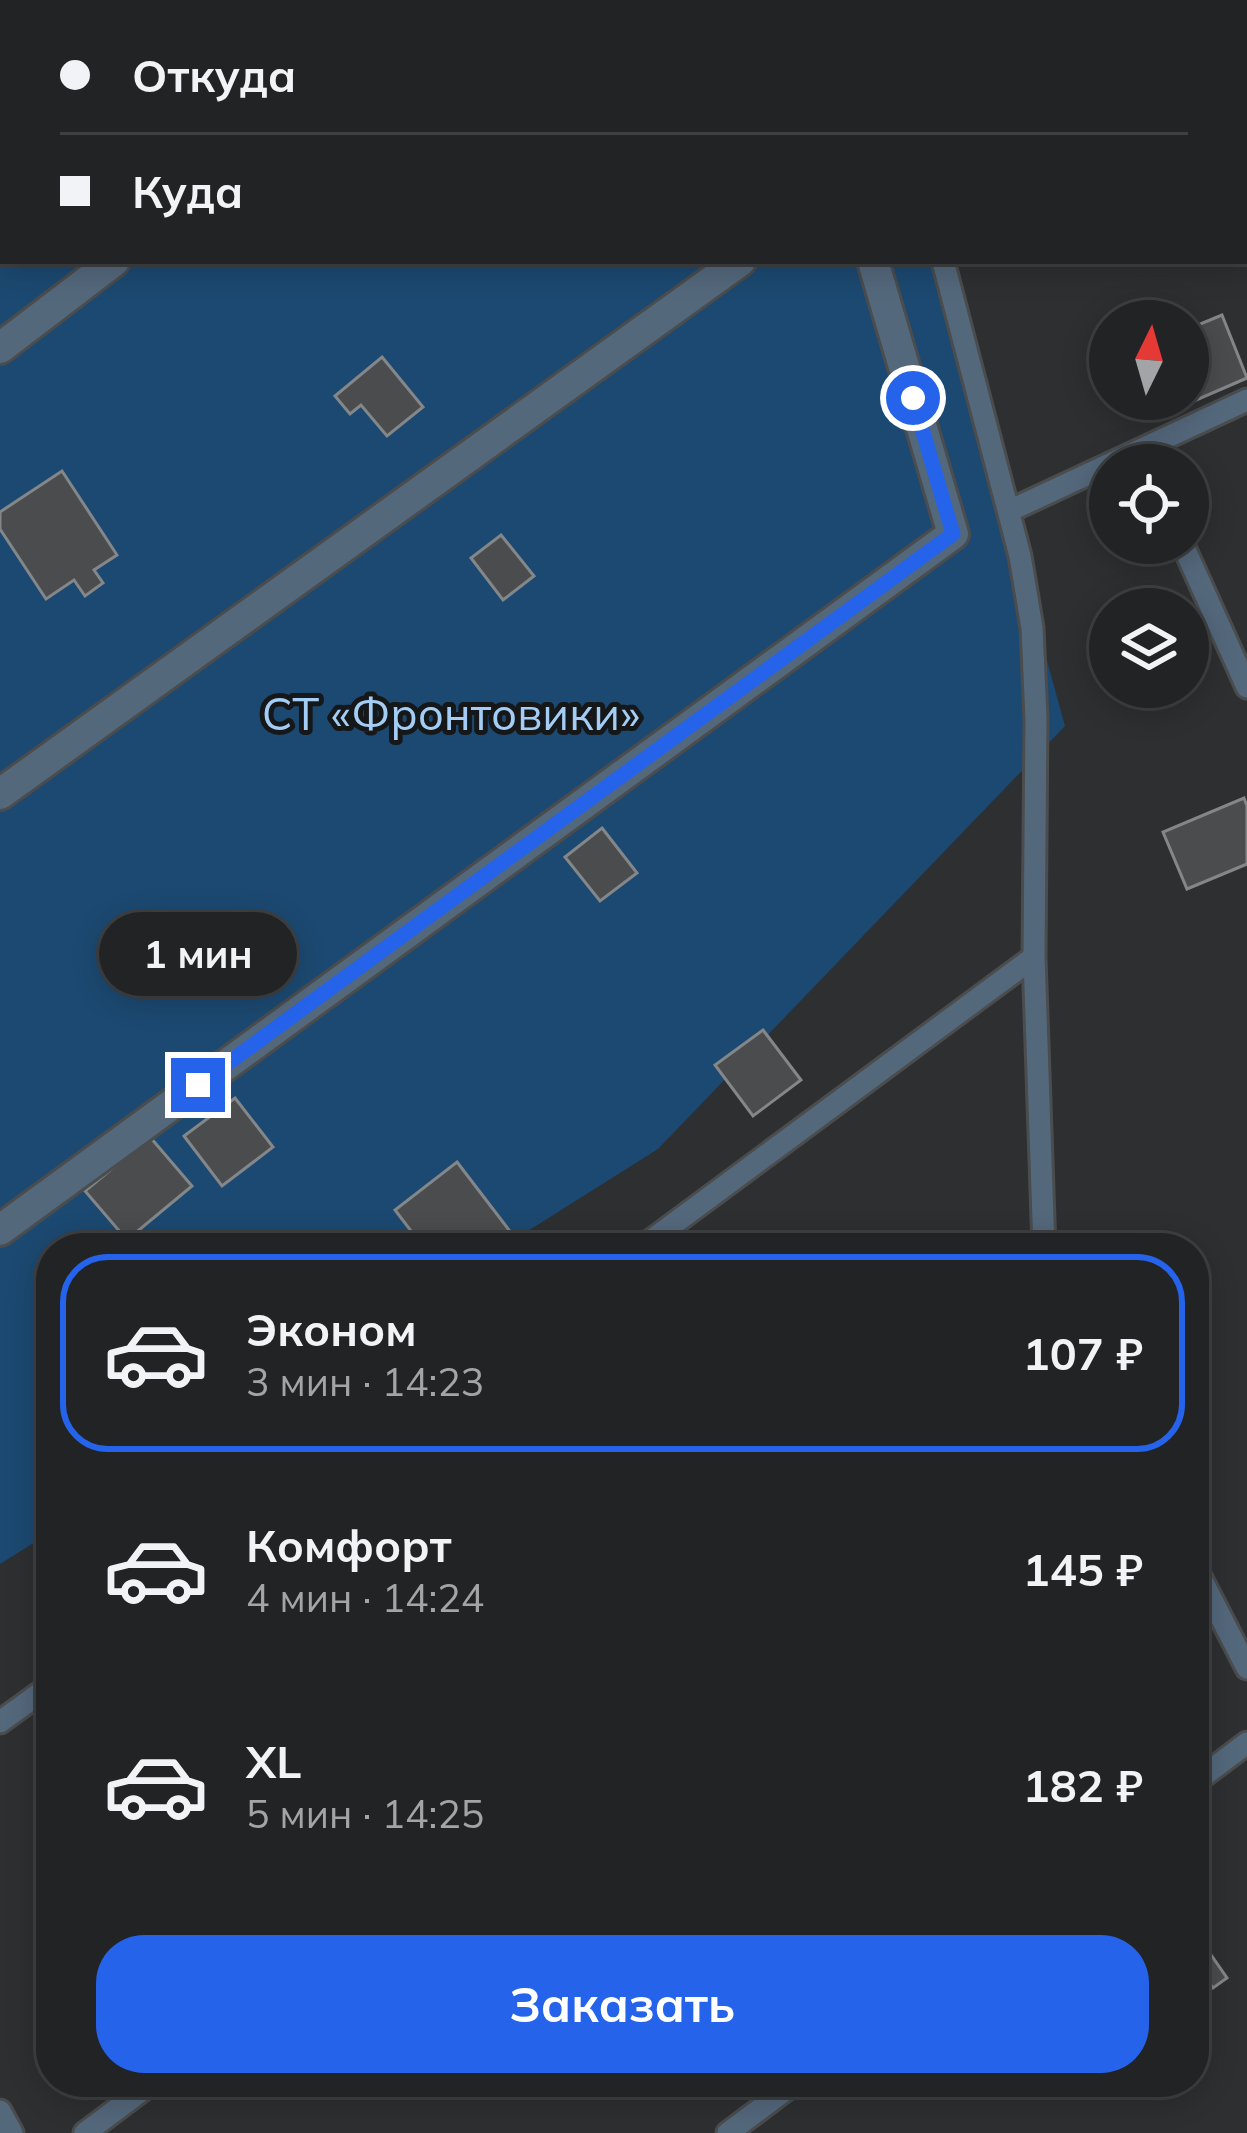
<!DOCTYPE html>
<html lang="ru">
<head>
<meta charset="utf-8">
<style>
  body { margin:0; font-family:Mulish,sans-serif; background:#2e2f32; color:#f1f3f6; height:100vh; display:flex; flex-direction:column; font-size:45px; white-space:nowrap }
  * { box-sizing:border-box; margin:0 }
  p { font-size:39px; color:#a2a4a7 }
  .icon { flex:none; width:66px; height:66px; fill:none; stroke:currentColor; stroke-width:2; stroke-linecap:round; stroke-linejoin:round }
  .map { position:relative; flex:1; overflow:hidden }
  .panel { position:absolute; left:36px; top:1233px; width:1173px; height:864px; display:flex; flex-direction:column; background:#222325; border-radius:48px; box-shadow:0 6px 30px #0003,0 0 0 3px #3f4042 }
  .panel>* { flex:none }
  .hud { position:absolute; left:0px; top:0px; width:1248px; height:264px; box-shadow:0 6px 30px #0003,0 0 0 3px #3f4042; display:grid; align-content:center; height:264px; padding:0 60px; background:#222325 }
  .needle { width:78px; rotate:5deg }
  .fabs { position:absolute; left:1089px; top:300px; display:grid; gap:24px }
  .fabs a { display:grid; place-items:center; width:120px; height:120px; border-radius:50%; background:#222325; box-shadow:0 6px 30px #0003,0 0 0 3px #3f4042; font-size:60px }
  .end { position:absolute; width:54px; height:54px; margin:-27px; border:15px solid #2563eb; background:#fff; box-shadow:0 0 0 6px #fff }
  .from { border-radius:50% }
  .bubble { position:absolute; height:84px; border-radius:42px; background:#222325; box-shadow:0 6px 30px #0003,0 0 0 3px #3f4042; font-size:39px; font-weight:700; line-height:84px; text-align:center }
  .hud b { display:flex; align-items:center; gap:42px; height:114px; font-size:45px }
  .hud b+b { border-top:3px solid #3f4042 }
  .hud i { width:30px; height:30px; background:#f1f3f6 }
  ul { padding:21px 0 0; list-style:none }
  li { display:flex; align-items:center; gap:36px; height:198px; margin:0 24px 18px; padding:0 36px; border:6px solid transparent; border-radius:48px }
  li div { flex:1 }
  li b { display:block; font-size:45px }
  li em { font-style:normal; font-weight:700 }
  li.active { border-color:#2563eb }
  li>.icon { width:108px; height:108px; stroke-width:1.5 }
  .primary-button { display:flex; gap:24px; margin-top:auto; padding:24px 60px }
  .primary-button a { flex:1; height:138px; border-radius:48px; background:#2563eb; color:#fff; font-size:48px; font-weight:700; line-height:138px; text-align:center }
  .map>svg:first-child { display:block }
  .green { fill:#1c4971 }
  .building { fill:#4a4c4e; stroke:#848789; stroke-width:3 }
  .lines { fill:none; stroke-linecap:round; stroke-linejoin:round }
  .service-casing { stroke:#4a4c4d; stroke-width:27 }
  .minor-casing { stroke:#4a4c4d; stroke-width:36 }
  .service { stroke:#54687c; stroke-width:21 }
  .minor { stroke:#54687c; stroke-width:30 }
  .route { stroke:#2563eb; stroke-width:15 }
  .labels { text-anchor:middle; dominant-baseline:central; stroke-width:10; stroke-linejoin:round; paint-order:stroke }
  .park-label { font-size:45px; fill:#a4cdf5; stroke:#161718 }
</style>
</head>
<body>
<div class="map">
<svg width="1247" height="2133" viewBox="0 0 1247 2133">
  <rect width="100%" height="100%" fill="#2d2f31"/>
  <path class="green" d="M0 0H865L866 3H3V261H937L1065 726 658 1149 501 1248H51V1532L0 1564Z"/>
  <path class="building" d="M1222 315 1247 378 1194 401 1188 386V329Z
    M382 357 423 407 387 436 361 405 350 414 335 396Z
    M62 471 117 555 94 570 103 583 85 596 74 580 46 599 0 529V512Z
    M501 535 534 576 503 600 471 558Z
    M1244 798 1247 806V864L1187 889 1163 832Z
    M602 828 637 873 600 901 565 857Z
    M763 1030 801 1080 753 1116 715 1065Z
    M235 1098 273 1147 222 1186 184 1136Z
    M150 1137 192 1186 127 1240 85 1191Z
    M457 1162 509 1230 485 1248H424L395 1210Z
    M1198 1936 1227 1978 1213 1988 1194 1961V1939Z"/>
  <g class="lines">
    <defs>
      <path id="service" d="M867 0 868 3
        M924 0 925 3
        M1195 3 1201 0
        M943 261 1020 556 1032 628 1036 719 1034 957 1044 1248
        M1009 511 1247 400
        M1182 543 1247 687
        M641 1248 1034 957
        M1194 1565 1247 1668
        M0 1722 51 1685
        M1194 1783 1247 1743
        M0 2111 12 2133
        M85 2133 153 2082
        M728 2133 796 2082"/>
      <path id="minor" d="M790 0 791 3
        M452 3 456 0
        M0 348 114 261
        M0 794 740 261
        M0 1230 953 534 873 261"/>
    </defs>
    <use href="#service" class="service-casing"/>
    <use href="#minor" class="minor-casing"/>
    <use href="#service" class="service"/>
    <use href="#minor" class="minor"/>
  </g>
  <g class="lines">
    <path class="route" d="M198 1085 953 534 913 398"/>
  </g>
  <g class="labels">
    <g class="park-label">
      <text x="451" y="713">СТ «Фронтовики»</text>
    </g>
  </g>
</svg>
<div class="fabs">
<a><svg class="needle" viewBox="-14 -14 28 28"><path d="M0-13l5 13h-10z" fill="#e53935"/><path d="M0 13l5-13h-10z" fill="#a2a4a7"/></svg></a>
<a><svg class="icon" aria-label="locate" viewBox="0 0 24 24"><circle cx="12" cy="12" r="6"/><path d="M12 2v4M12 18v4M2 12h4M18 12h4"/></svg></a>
<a><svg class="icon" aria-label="layers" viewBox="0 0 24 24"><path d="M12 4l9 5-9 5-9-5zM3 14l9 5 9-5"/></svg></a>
</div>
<i class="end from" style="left:913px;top:398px"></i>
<i class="end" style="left:198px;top:1085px"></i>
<div class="bubble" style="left:99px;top:912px;width:198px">1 мин</div>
<div class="hud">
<b><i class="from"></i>Откуда</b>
<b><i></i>Куда</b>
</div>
<section class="panel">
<ul>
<li class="active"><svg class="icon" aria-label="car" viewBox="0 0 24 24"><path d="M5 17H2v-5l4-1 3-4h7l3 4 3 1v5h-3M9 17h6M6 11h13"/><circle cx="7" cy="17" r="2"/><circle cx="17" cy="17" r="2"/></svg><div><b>Эконом</b><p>3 мин · 14:23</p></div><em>107 ₽</em></li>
<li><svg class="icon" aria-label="car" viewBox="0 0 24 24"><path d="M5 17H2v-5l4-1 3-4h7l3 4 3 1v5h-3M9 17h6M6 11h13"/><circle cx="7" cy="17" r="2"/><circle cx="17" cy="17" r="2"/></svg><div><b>Комфорт</b><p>4 мин · 14:24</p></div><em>145 ₽</em></li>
<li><svg class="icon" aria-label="car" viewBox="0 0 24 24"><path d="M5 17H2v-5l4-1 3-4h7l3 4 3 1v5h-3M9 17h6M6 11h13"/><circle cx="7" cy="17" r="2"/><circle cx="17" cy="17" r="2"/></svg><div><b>XL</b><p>5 мин · 14:25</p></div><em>182 ₽</em></li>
</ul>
<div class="primary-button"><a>Заказать</a></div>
</section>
</div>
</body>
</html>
